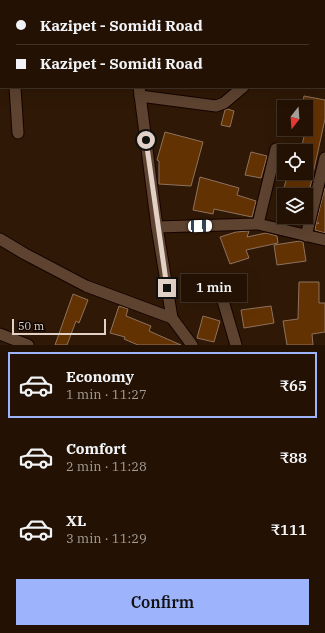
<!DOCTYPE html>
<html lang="en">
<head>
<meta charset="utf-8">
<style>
  body { margin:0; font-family:"IBM Plex Serif",serif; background:#2f2013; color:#f1f3f6; height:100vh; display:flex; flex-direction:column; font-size:15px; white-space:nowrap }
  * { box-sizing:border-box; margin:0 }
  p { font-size:13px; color:#a39e9a }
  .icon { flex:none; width:22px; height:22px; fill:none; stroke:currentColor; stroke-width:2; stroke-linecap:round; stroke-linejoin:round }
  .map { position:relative; height:345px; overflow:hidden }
  .panel { display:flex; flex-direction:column; background:#231204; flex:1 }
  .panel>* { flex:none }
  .guide { position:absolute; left:0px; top:0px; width:325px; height:88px; box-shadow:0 4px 16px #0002,0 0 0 1px #403226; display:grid; align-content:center; height:88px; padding:0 16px; background:#231204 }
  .needle { width:26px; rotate:197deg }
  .buttons { position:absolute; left:277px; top:100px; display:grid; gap:8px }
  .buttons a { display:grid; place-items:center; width:36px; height:36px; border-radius:0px; background:#231204; box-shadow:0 4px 16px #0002,0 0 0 1px #403226; font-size:20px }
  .scale { position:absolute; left:12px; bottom:10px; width:94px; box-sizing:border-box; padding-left:4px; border:2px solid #e1d1c6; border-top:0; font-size:11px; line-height:14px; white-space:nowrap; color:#e1d1c6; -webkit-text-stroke:3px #0f0602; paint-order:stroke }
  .end { position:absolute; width:18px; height:18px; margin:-9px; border:5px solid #e1d1c6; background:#111; box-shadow:0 0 0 2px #111 }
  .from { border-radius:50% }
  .bubble { position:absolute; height:28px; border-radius:0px; background:#231204; box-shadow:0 4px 16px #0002,0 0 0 1px #403226; font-size:13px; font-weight:600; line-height:28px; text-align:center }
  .car { position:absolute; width:12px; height:24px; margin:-12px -6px; border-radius:5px; box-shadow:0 0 3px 1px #0007; background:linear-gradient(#fff 24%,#345 0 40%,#fff 0 76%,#345 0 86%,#fff 0) }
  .guide b { display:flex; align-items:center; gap:14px; height:38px; font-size:15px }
  .guide b+b { border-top:1px solid #403226 }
  .guide i { width:10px; height:10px; background:#f1f3f6 }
  ul { padding:7px 0 0; list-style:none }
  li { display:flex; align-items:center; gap:12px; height:66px; margin:0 8px 6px; padding:0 8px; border:2px solid transparent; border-radius:0px }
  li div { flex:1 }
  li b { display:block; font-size:15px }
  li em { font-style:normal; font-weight:600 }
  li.current { border-color:#9db4fd }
  li>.icon { width:36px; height:36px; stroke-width:1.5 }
  .action { display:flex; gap:8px; margin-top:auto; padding:8px 16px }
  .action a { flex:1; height:46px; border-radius:0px; background:#9db4fd; color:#111; font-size:16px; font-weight:600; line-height:46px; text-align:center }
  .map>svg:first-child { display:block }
  .building { fill:#633203; stroke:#8e725e }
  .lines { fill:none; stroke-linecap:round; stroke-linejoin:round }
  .minor-casing { stroke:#160300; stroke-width:13 }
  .tertiary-casing { stroke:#160300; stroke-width:13 }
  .minor { stroke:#5d4330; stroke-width:11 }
  .tertiary { stroke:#5d4330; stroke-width:11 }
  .route { stroke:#e1d1c6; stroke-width:5 }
</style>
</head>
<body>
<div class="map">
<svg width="325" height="345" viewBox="0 0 325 345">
  <rect width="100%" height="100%" fill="#2f1806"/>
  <path class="building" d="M304 96 325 100V119L306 206V195H282L288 173H306V151L301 150 309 114H306V107H302Z
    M227 109 234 111 230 127 221 125 225 110Z
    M165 132 203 142 191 186 159 184V161L157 160Z
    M251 152 267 156 261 178 245 175Z
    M200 177 239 188 237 195 256 201 252 217 214 209 213 214 193 210Z
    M325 188V233L315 230 316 224 319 223H316Z
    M249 231 247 237 266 233 277 236 278 243 246 250 249 258 230 264 220 237 236 232Z
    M300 241 303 242 306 261 277 265 274 245Z
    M299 282H319V303H325V332L312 334 313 345H287L283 321 298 319Z
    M73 294 88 300 79 323 76 321 67 345H55Z
    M119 306 128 309 126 316 151 326 149 331 181 345H138L124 339 125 337 110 333Z
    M271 306 274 323 244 328 241 310Z
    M203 316 220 321 214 342 197 338Z"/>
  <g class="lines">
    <defs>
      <path id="minor" d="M8 0V1
        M290 1V0
        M0 56H1
        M15 87 18 133
        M140 96 216 106 224 103 243 87
        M258 224 276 149
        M157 227 258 224 325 240
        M306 236 325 158
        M0 239 25 254 86 286 172 318
        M221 294 236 345
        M0 334 28 345"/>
      <path id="tertiary" d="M126 0V1
        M139 87 157 227 172 318 192 345"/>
    </defs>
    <use href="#minor" class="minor-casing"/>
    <use href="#tertiary" class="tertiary-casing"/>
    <use href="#minor" class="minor"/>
    <use href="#tertiary" class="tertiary"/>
  </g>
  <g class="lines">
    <path class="route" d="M146 140 167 288"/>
  </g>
</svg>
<div class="buttons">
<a><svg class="needle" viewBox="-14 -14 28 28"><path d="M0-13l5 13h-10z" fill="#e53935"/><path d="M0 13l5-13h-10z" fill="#a39e9a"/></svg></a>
<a><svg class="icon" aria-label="locate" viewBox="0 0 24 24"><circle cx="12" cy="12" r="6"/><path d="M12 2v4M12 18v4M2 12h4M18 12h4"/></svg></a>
<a><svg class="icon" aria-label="layers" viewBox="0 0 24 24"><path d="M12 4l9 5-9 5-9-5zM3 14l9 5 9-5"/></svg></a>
</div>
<div class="scale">50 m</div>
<i class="end from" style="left:146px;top:140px"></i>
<i class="end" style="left:167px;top:288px"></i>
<div class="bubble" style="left:181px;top:274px;width:66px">1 min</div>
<i class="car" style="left:200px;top:226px;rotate:88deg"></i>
<div class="guide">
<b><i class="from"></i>Kazipet - Somidi Road</b>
<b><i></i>Kazipet - Somidi Road</b>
</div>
</div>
<section class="panel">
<ul>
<li class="current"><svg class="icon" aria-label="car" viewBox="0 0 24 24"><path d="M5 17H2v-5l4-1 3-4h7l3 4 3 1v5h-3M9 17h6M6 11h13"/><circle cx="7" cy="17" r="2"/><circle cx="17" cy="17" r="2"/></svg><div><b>Economy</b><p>1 min · 11:27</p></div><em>₹65</em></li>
<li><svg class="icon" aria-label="car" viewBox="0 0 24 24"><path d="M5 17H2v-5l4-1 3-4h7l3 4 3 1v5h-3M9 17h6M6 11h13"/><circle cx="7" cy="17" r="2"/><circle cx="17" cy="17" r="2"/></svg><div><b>Comfort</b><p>2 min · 11:28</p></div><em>₹88</em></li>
<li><svg class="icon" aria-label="car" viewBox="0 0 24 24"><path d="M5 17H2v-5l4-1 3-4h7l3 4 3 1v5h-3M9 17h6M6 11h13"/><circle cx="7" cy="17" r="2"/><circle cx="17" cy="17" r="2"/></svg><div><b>XL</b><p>3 min · 11:29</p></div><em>₹111</em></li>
</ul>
<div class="action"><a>Confirm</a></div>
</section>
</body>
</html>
